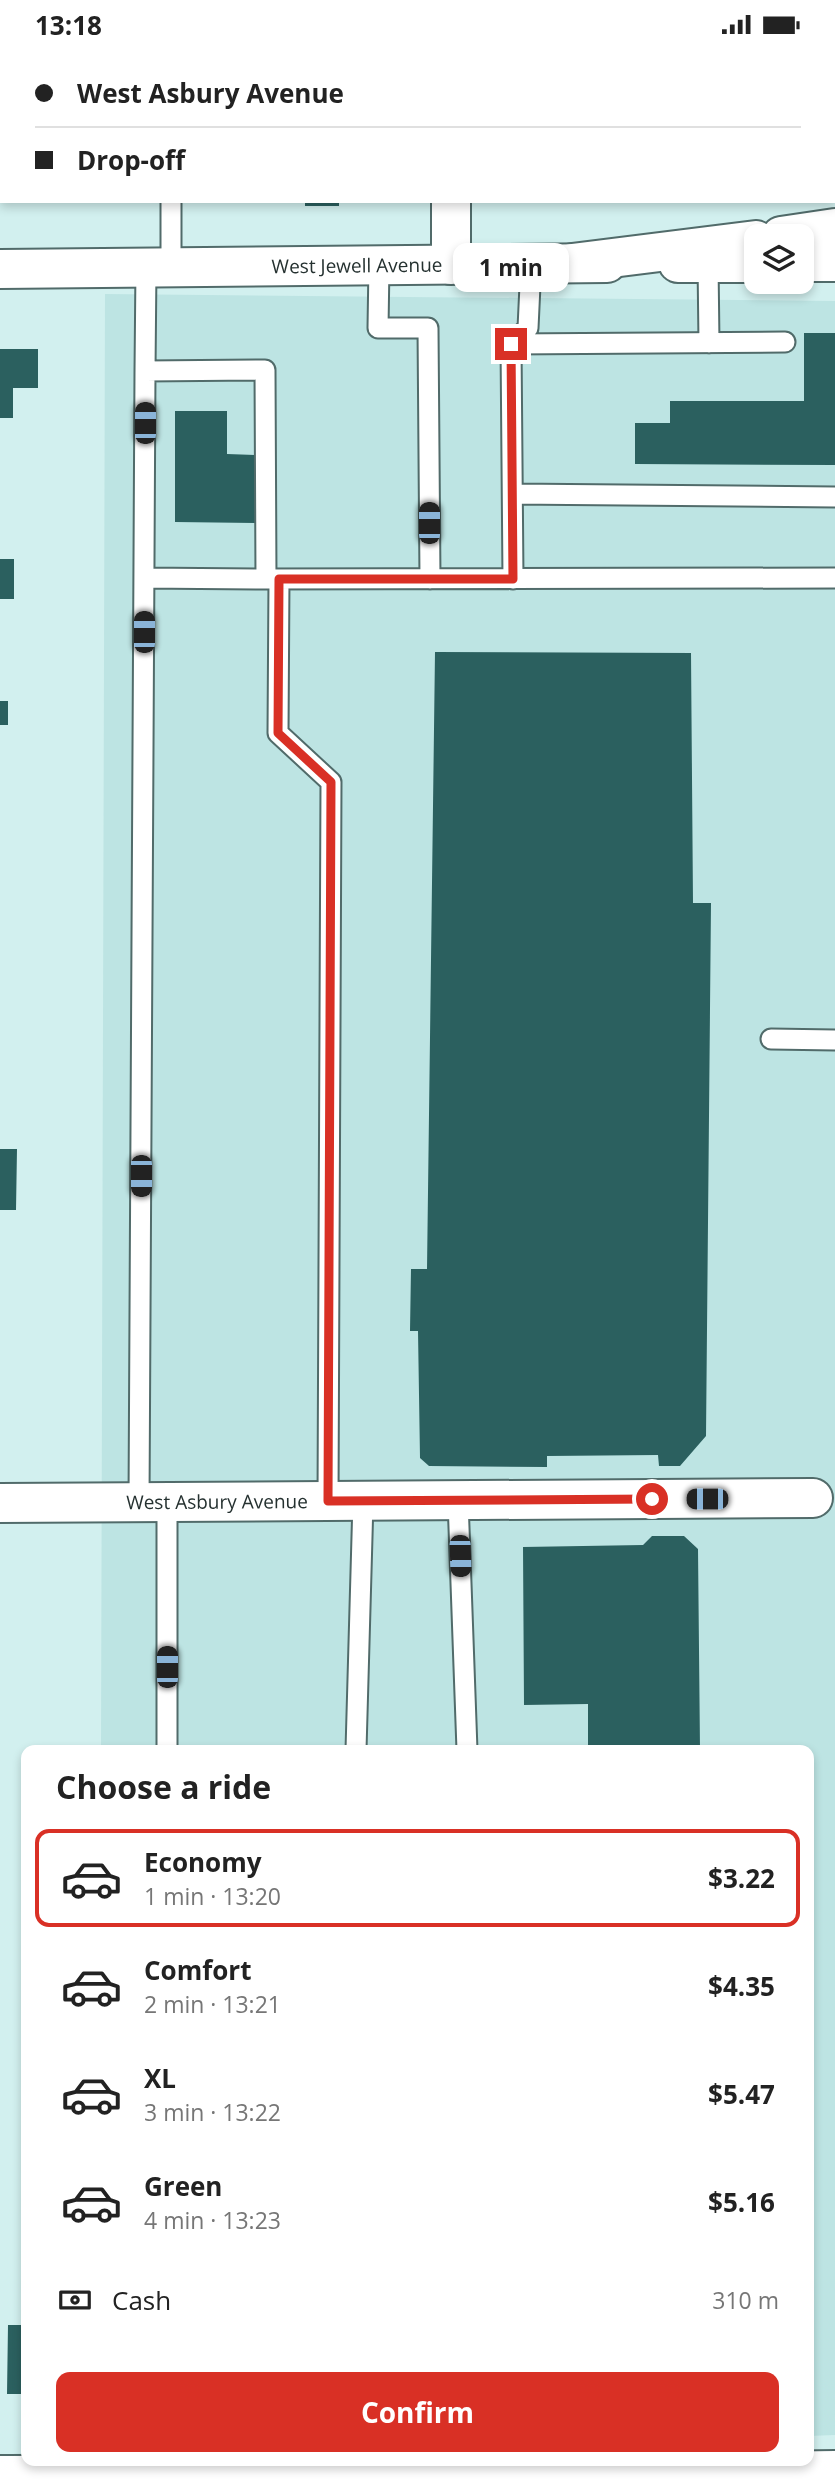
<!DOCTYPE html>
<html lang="en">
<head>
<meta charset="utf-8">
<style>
  body { margin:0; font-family:"Open Sans",sans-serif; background:#f2f2f2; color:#222; height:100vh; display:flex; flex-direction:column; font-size:26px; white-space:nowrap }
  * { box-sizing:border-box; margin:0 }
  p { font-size:23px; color:#767676 }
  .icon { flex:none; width:38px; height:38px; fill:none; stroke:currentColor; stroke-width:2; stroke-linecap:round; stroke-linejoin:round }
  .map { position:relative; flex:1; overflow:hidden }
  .sheet { position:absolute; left:21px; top:1696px; width:793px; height:721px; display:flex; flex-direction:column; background:#fff; border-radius:14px; box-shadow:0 4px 10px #0003 }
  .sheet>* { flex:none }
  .banner { position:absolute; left:0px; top:0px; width:836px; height:154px; box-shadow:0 4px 10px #0003; display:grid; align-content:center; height:154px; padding:0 35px; background:#fff }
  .tools { position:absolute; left:744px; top:175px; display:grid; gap:14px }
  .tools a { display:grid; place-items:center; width:70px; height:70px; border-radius:14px; background:#fff; box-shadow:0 4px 10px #0003; font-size:35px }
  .end { position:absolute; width:32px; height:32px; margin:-16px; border:9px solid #d93025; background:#fff; box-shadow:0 0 0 4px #fff }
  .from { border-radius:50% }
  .bubble { position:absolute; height:49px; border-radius:14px; background:#fff; box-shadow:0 4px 10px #0003; font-size:23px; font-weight:700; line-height:49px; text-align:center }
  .car { position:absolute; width:21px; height:42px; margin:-21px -10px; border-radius:9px; box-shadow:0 0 5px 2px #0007; background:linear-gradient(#222 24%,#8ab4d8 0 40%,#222 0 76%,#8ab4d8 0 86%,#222 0) }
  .banner b { display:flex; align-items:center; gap:24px; height:66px; font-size:26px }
  .banner b+b { border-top:2px solid #e0e0e0 }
  .banner i { width:18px; height:18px; background:#222 }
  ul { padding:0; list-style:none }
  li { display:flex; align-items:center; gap:21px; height:98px; margin:0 14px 10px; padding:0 21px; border:4px solid transparent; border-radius:14px }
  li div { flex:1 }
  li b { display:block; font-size:26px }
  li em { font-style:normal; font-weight:700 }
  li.current { border-color:#d93025 }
  li>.icon { width:63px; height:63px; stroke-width:1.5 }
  h2 { padding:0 35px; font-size:32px; line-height:84px }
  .pay { display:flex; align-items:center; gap:18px; height:77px; padding:0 35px; font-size:26px }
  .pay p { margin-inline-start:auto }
  .action { display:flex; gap:14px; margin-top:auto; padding:14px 35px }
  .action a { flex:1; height:80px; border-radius:14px; background:#d93025; color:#fff; font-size:28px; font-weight:700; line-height:80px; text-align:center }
  .status { display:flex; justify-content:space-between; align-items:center; height:49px; padding:0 35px; background:#fff; direction:ltr }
  .status svg { height:19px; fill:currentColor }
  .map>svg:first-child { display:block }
  .built { fill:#bde4e3 }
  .building { fill:#2b605f }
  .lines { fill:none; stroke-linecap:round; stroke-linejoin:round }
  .lane-casing { stroke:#516b6a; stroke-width:23 }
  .street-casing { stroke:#516b6a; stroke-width:42 }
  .secondary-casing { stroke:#516b6a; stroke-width:42 }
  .primary-casing { stroke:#516b6a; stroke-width:42 }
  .lane { stroke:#fff; stroke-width:19 }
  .street { stroke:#fff; stroke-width:38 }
  .secondary { stroke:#fff; stroke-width:38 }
  .primary { stroke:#fff; stroke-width:38 }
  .route { stroke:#d93025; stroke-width:9 }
  .labels { text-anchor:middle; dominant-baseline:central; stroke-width:7; stroke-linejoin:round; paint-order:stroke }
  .street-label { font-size:19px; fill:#253130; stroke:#e0fefd }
</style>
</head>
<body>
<div class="status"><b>13:18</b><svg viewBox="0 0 49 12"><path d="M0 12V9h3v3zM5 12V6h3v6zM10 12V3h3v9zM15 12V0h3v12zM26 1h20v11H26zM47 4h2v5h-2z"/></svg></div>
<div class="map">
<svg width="835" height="2439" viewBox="0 0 835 2439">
  <rect width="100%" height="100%" fill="#d2f0ef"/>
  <path class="built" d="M105 245 835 252V2386L808 2387V1701H101Z"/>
  <path class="building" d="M305 152H339V157H305Z
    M804 284H835V416L635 415V374H670V352H804Z
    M0 300H38V339H13V369H0Z
    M175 362H227V405L255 406V474L175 473Z
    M0 510H14V550H0Z
    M435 603 691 604 693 854H711L706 1387 680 1417H659L658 1406 547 1407V1418L429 1417 420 1409 418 1282H410L411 1220H427Z
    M0 652H8V676H0Z
    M0 1100H17L16 1161H0Z
    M652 1487H684L698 1500 700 1701H588V1655L524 1656 523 1498 643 1496Z
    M8 2276H26V2345H7Z"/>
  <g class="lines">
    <defs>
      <path id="lane" d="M172 2V0
        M751 2V0
        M708 214 709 294
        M379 216 378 279H428L430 530
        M146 218 145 322 265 321 266 530 835 529
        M171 218V152
        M511 295 785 293
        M513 445 835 448
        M144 529 266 530
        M279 530 278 684 331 733 328 1452
        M513 530 511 295 528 279 531 215
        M771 990 835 991
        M458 1451 467 1701
        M139 1453 145 322
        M167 1453V1701
        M356 1701 363 1452"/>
      <g id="street">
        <path d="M451 0V2"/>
        <path d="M451 152V216"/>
        <path id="s1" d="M0 1454 813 1449"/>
      </g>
      <g id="secondary">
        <path d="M802 213H835"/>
        <path d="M678 214H756"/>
        <path id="s2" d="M0 220 607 214"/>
        <path d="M0 2426 567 2425 835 2421"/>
      </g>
      <path id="primary" d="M781 187 835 179
        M572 214 756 191"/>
    </defs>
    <use href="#lane" class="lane-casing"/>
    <use href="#street" class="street-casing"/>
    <use href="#secondary" class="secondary-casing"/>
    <use href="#primary" class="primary-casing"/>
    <use href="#lane" class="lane"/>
    <use href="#street" class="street"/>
    <use href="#secondary" class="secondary"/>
    <use href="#primary" class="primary"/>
  </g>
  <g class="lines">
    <path class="route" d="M511 295 513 530H279L278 684 331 733 328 1452 652 1450"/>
  </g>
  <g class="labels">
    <g class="street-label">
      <text stroke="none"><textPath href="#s2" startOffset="357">West Jewell Avenue</textPath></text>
      <text stroke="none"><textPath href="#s1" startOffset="217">West Asbury Avenue</textPath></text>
    </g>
  </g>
</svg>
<div class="tools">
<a><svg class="icon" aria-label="layers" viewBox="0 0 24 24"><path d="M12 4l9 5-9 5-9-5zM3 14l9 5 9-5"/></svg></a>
</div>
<i class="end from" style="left:652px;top:1450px"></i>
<i class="end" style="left:511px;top:295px"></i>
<div class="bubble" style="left:453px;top:194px;width:116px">1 min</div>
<i class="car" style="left:145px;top:374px;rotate:0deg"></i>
<i class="car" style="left:429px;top:474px;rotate:0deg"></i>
<i class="car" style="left:144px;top:583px;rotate:0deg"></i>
<i class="car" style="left:141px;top:1127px;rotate:180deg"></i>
<i class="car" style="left:707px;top:1450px;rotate:270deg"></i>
<i class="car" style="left:460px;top:1507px;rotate:178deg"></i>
<i class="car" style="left:167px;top:1618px;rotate:0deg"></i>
<div class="banner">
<b><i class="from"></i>West Asbury Avenue</b>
<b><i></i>Drop-off</b>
</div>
<section class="sheet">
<h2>Choose a ride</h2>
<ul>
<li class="current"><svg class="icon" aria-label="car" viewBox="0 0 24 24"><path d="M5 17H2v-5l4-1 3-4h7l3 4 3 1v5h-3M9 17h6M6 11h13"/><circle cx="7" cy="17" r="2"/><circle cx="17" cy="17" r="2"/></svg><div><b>Economy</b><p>1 min · 13:20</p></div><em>$3.22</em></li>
<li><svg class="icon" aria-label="car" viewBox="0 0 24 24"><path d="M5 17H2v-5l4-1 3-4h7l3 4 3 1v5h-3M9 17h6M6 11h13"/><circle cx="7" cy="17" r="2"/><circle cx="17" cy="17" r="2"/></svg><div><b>Comfort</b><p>2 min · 13:21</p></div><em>$4.35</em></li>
<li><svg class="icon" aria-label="car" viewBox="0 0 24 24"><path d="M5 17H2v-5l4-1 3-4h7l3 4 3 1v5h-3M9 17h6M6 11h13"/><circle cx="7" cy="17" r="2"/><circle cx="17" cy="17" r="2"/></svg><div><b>XL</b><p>3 min · 13:22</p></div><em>$5.47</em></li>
<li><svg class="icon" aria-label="car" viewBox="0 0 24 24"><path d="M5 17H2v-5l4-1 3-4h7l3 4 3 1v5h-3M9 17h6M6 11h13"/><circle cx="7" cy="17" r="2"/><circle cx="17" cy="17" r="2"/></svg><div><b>Green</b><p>4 min · 13:23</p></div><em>$5.16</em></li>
</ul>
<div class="pay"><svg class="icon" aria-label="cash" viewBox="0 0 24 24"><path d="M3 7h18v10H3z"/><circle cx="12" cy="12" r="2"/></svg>Cash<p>310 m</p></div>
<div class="action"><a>Confirm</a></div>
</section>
</div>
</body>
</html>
